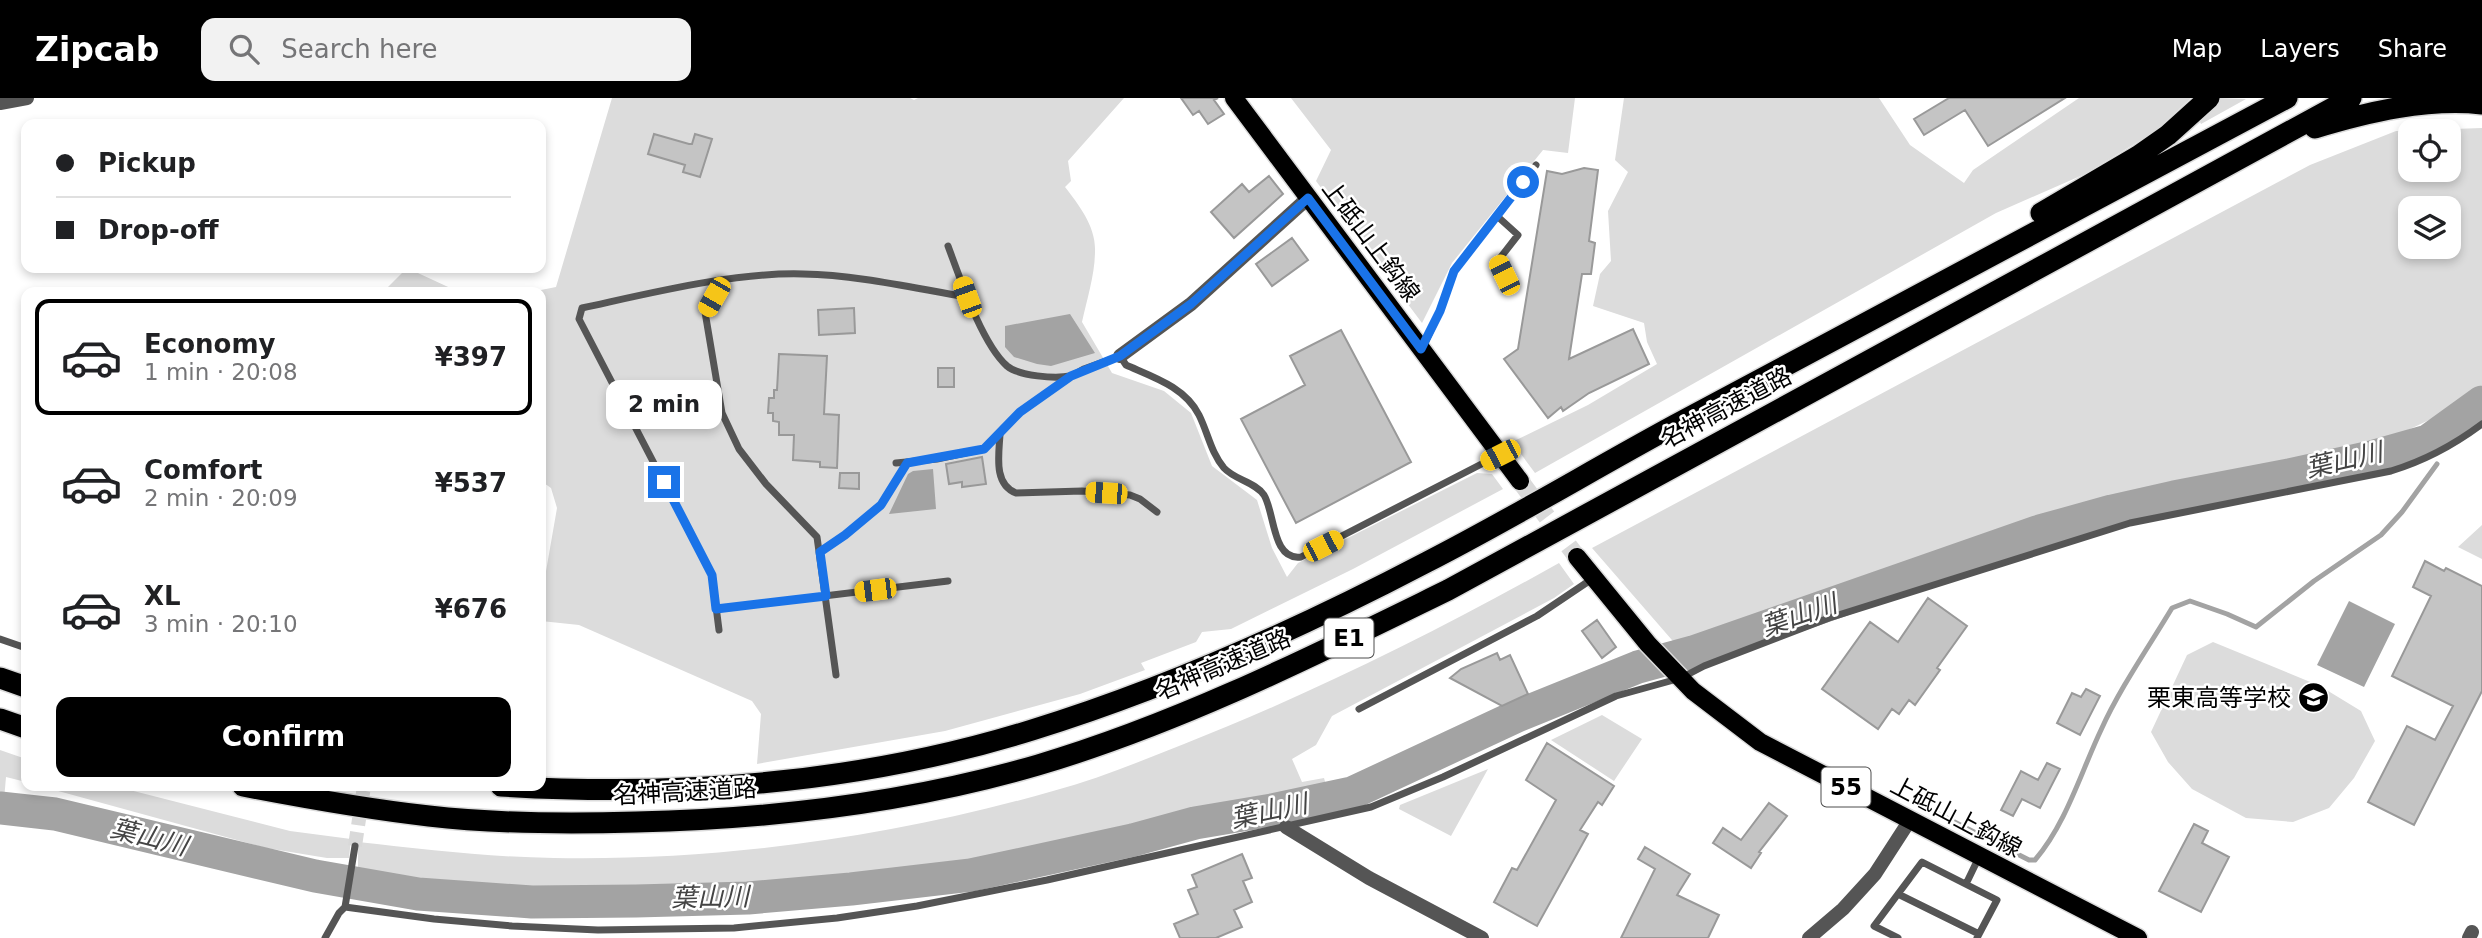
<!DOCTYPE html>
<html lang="en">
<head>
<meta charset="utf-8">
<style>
  body { margin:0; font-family:"DejaVu Sans","Noto Sans JP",sans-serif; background:#f2f2f2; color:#202124; height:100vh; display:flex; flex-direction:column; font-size:26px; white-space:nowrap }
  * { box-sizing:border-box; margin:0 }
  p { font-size:23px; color:#757577 }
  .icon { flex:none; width:38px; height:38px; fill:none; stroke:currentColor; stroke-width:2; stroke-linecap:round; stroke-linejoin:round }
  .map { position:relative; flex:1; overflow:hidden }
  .sheet { position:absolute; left:21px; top:189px; width:525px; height:504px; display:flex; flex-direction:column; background:#fff; border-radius:14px; box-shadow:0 4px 10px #0003 }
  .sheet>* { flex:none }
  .top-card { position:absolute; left:21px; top:21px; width:525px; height:154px; border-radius:14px; box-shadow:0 4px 10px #0003; display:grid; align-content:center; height:154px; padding:0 35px; background:#fff }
  .buttons { position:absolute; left:2398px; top:21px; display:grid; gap:14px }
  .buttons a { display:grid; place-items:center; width:63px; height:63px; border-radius:14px; background:#fff; box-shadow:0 4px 10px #0003; font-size:35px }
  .end { position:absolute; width:32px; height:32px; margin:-16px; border:9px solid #1a73e8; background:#fff; box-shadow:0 0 0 4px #fff }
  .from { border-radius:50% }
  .bubble { position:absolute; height:49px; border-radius:14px; background:#fff; box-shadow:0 4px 10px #0003; font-size:23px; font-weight:600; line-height:49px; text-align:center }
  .car { position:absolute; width:21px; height:42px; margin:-21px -10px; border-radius:9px; box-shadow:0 0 5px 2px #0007; background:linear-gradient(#f5c518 24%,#345 0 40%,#f5c518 0 76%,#345 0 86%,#f5c518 0) }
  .top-card b { display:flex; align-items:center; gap:24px; height:66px; font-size:26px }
  .top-card b+b { border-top:2px solid #e0e0e0 }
  .top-card i { width:18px; height:18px; background:#202124 }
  ul { padding:12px 0 0; list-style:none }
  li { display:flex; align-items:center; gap:21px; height:116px; margin:0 14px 10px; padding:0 21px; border:4px solid transparent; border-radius:14px }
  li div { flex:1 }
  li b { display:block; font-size:26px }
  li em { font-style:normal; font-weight:600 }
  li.current { border-color:#000 }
  li>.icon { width:63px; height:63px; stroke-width:1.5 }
  .primary-button { display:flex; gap:14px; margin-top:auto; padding:14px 35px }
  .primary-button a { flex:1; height:80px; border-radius:14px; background:#000; color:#fff; font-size:28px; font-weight:600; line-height:80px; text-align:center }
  header { display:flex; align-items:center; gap:42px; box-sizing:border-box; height:98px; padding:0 35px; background:#000; color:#fff }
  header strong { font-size:33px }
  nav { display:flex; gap:38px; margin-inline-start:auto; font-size:24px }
  .search { width:490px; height:63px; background:#f2f2f2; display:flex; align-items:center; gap:18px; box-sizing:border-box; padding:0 24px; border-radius:14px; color:#757577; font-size:26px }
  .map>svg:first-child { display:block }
  .green { fill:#dcdcdc; fill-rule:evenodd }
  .water { fill:#a3a3a3 }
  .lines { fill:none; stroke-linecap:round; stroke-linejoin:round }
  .stream { stroke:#a3a3a3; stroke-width:5 }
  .river { stroke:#a3a3a3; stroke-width:33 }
  .building { fill:#c4c4c4; stroke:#999; stroke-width:2 }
  .minor-tunnel { stroke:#d9d9d9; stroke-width:14; stroke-dasharray:14 7; stroke-linecap:butt }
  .primary-tunnel { stroke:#d9d9d9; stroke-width:18; stroke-dasharray:18 9; stroke-linecap:butt }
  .primary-casing { stroke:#dbdbdb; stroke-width:21 }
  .motorway-casing { stroke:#dbdbdb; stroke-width:24 }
  .service { stroke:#555; stroke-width:7 }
  .minor { stroke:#555; stroke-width:14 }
  .tertiary { stroke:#555; stroke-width:14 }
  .primary { stroke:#000; stroke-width:18 }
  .motorway { stroke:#000; stroke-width:21 }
  .route { stroke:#1a73e8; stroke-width:9 }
  .labels { text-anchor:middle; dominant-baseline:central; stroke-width:5; stroke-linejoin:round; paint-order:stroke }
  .shield { fill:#fff; stroke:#4c4c4c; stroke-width:2 }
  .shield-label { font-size:23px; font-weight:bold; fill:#000 }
  .street-label { font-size:24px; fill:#000; stroke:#fff }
  .poi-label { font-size:24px; fill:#000; stroke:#fff; text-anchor:end }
  .water-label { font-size:26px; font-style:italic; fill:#444; stroke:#fff }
</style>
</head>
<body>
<header>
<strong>Zipcab</strong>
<div class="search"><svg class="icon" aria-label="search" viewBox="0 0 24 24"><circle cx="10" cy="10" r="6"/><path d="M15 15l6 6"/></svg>Search here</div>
<nav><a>Map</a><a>Layers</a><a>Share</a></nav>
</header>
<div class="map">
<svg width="2482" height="840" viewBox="0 0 2482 840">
  <rect width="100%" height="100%" fill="#fff"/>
  <path class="green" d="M612 0H910L914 2 918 0H1124L1068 63 1071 83 1065 89C1079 107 1096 129 1095 153 1095 176 1087 201 1082 224L1112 275 1164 293 1191 315 1212 368 1257 402 1272 450 1287 479 1298 465 1477 375 1492 376 1503 391 1353 471 1231 531 1202 534 1196 544 1141 565 1145 572 1080 596 945 633 757 666 761 616 752 603 579 527 541 523V502L557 410 551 390 541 383V194H531L556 189Z
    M1291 0H1575L1568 55 1543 52 1452 165 1422 225 1316 83 1331 52Z
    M1624 0H1879L1910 47 1964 85 1973 72 2079 0H2191L2154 34 2085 76 1996 115 1535 375 1512 344 1588 307 1657 266 1647 244 1644 225 1593 208 1600 176 1611 163 1608 113 1628 74 1615 62Z
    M2220 0 2246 1 2201 26 2200 24Z
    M2482 30V287L2446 314 2389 341 2273 369 2165 390 2042 418 1678 549 1592 450 2310 67 2396 33ZM2410 33H2448V72H2410ZM2410 110H2448V149H2410Z
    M407 170 459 194H383Z
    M2482 427V461L2458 449Z
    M1559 465 1574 486 1554 500 1332 618 1316 647 1292 661 1302 684 1324 680 1328 694 1254 709 1201 715 1128 737 977 767 927 775 790 789 700 794H500L358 779V744C423 751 488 759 554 760 721 763 892 739 1053 693 1098 681 1141 663 1184 646 1313 595 1438 533 1559 465Z
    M2213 544 2320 588 2361 613 2375 643 2354 680 2329 710 2293 724 2246 720 2192 691 2168 664 2151 634 2187 557Z
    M1602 617 1642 641 1614 683 1551 642Z
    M0 652 26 661V684L6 679 4 702H0Z
    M1488 671 1451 738 1399 711 1400 707Z
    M40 688H114L290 733 351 741 349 760H327L266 750Z"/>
  <path class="water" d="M1070 216 1095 255 1051 268 1037 266 1014 259 1005 249V228Z
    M933 371 936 411 889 416 908 376 913 373Z
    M2349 503 2395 526 2364 589 2317 567Z"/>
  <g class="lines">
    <path class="stream" d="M2428 343 2453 324
      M1927 710 2029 762H2035C2066 726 2081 674 2101 632 2120 590 2148 550 2172 510L2190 503 2227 516 2256 529 2314 483 2381 437 2402 414 2437 366"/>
    <path class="river" d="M0 710 55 716 315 778 418 796 532 804 636 803 748 800 851 791 971 777 1133 742 1195 725 1272 712 1352 695 1517 618 1638 569 1693 554 2040 433 2112 413 2174 399 2289 377 2375 358 2428 343 2482 304"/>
  </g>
  <path class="building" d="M1181 0H1218L1214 2 1224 16 1208 26 1199 13 1193 17Z
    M1949 0H2065L1988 48 1965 12 1924 37 1914 21Z
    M654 36 689 46H692L695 36 712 41 700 79 683 74 685 67 648 56Z
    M1584 70 1598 72 1589 143 1595 145 1591 176H1582L1569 261 1633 231 1649 266 1589 295 1563 313 1561 309 1548 320 1504 261 1518 251 1547 73 1562 76Z
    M1269 78 1283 96 1234 140 1211 114 1242 86 1249 94Z
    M1292 140 1308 162 1272 188 1256 166Z
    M854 210 855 235 819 237 818 212Z
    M1341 232 1411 364 1296 425 1241 321 1305 287 1290 258Z
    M779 256 827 258 824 316 839 317 837 370 820 369V364L793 362 794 337H779V324L773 323V315H768L769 300H774V292H777Z
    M938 270H954V289H938Z
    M982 359 986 386 962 389V384L949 386 946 366Z
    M840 375H859V391L839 390Z
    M2425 463 2444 473 2446 470 2482 488V593L2414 727 2368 704 2407 628 2435 642 2453 608 2392 578 2431 498 2413 489Z
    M1928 500 1967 528 1937 570 1940 572 1915 607 1909 602 1899 616 1892 611 1878 631 1822 591 1870 524 1898 544Z
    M1597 522 1616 549 1602 560 1582 533Z
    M1497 555 1500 562 1510 557 1528 596 1502 608 1450 580 1461 571Z
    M2086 591 2100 598 2080 637 2057 625 2072 595 2081 599Z
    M1547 645 1614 688 1602 707 1598 704 1580 732 1588 736 1537 828 1494 804 1512 770 1517 772 1556 702 1526 682Z
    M2047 665 2060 671 2040 710 2022 701 2013 718 2001 712 2021 673 2038 682Z
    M1769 705 1787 718 1759 754 1761 755 1751 770 1713 745 1723 730 1741 742Z
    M2194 726 2208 733 2202 745 2229 759 2201 814 2159 793Z
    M1645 749 1690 776 1677 797 1719 817 1708 840H1621L1655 771 1638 761Z
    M1242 756 1252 780 1243 783 1252 804 1234 812 1242 829 1216 840H1180L1174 826 1198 816 1188 792 1197 789 1192 777Z"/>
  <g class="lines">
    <path class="minor-tunnel" d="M355 748 364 688"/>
    <path class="primary-tunnel" d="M1520 383 1577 459"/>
    <defs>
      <path id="primary" d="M1234 0 1520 383
        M1577 459 1648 546 1693 593 1760 644 2138 840"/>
      <path id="motorway" d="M2315 30C2368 14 2427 0 2482 6
        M2041 115 2138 58 2168 37 2209 0
        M0 580 26 589
        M0 621 26 630
        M243 688C305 700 367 711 429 718 498 726 567 726 636 724 772 721 908 705 1038 667 1180 625 1315 557 1448 492L2351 0
        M501 688C678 699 862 685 1032 632 1168 590 1301 530 1427 464 1511 421 1592 372 1675 327 1879 217 2083 109 2287 0"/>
    </defs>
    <use href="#primary" class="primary-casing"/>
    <use href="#motorway" class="motorway-casing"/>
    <path class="service" d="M1497 118 1518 137 1497 164 1510 191
      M948 148C960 180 982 246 1007 268 1019 278 1055 281 1070 278 1075 277 1080 273 1084 271 1096 266 1108 263 1120 258L1126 267C1153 279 1185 289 1199 317 1208 335 1211 355 1224 370 1235 382 1255 384 1264 397 1275 415 1272 463 1301 459L1499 357
      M722 184 705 214 722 315 739 351 766 386 817 439 836 577
      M1422 251 1440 213 1454 173 1536 67
      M1000 336C999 356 993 386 1016 395L1082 393 1130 397 1140 401 1157 414
      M896 365 937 361 984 351 1020 314 1070 279
      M820 454 845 437 881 407 907 365
      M716 511 948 483
      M719 532 712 477 579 221 582 210C651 195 734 174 803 176 858 177 913 190 967 199
      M0 541 26 550
      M1359 611 1537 518 1592 481
      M1966 786 1979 759
      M1898 796 1979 836
      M345 809 434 821 512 828 598 832 734 830 837 820 917 808 1047 782 1371 709 1443 679 1616 598 1681 580 1704 568 1829 520 2130 425 2391 373C2424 363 2454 347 2482 326
      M325 840 339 815 345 809 355 748
      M1898 840 1874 828 1922 764 1997 802 1977 840"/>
    <path class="minor" d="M1120 258 1191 206 1308 100
      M1286 729 1369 780 1482 840
      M1809 840 1843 811 1875 776 1910 722
      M2469 840 2472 834"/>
    <path class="tertiary" d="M0 5 27 0"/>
    <use href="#primary" class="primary"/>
    <use href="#motorway" class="motorway"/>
  </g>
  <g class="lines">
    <path class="route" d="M664 384 712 477 716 511 826 498 820 454 845 437 881 407 907 365 984 351 1020 314 1071 278 1120 258 1191 206 1308 100 1421 251 1440 213 1454 173 1523 84"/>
  </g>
  <defs>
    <symbol id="school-disc" viewBox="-11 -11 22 22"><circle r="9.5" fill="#000" stroke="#fff"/><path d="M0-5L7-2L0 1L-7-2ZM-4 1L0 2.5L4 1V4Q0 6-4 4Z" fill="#fff"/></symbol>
  </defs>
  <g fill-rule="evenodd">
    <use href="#school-disc" x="2296" y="582" width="35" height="35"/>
  </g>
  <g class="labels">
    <g class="shield">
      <rect x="1324.5" y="520.5" width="49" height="39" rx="5"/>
      <rect x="1821.5" y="669.5" width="49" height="39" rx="5"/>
    </g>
    <g class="shield-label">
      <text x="1349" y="540">E1</text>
      <text x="1846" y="689">55</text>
    </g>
    <g class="street-label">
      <text transform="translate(1371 143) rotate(53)">上砥山上鈎線</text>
      <text transform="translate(1726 310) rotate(-28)">名神高速道路</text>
      <text transform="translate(1223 567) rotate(-23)">名神高速道路</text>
      <text transform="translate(685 694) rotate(-3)">名神高速道路</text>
      <text transform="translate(1956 719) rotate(28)">上砥山上鈎線</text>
    </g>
    <g class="poi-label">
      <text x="2291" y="600">栗東高等学校</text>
    </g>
    <g class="water-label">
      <text transform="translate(2344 362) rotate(-13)">葉山川</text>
      <text transform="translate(1799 517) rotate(-19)">葉山川</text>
      <text transform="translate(1269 713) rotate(-12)">葉山川</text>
      <text transform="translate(149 739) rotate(14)">葉山川</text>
      <text transform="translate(710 799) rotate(-1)">葉山川</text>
    </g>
  </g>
</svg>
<div class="buttons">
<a><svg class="icon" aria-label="locate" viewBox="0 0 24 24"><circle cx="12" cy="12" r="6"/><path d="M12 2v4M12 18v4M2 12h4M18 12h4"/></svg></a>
<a><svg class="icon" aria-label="layers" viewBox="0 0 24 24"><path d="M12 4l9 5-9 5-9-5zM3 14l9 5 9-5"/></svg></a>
</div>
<i class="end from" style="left:1523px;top:84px"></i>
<i class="end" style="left:664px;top:384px"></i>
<div class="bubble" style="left:606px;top:282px;width:116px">2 min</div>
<i class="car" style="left:1504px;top:177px;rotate:334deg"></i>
<i class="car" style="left:714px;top:199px;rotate:210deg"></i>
<i class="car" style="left:967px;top:199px;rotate:340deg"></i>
<i class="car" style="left:1500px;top:357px;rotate:243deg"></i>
<i class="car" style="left:1106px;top:395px;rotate:274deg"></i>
<i class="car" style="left:1323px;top:448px;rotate:63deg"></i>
<i class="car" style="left:875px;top:492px;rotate:263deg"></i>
<div class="top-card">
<b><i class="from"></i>Pickup</b>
<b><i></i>Drop-off</b>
</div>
<section class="sheet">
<ul>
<li class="current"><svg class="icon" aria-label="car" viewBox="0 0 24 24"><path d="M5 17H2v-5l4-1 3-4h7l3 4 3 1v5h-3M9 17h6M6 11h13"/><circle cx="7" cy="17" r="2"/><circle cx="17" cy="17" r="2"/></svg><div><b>Economy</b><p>1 min · 20:08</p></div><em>¥397</em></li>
<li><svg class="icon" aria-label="car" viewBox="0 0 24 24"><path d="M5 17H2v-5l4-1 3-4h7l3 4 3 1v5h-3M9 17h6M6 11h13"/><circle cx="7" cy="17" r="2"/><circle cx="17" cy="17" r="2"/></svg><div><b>Comfort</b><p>2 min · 20:09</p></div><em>¥537</em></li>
<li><svg class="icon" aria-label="car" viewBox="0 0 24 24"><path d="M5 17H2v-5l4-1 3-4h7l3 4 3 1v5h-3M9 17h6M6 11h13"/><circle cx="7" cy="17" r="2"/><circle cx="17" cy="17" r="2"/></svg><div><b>XL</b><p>3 min · 20:10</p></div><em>¥676</em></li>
</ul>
<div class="primary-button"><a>Confirm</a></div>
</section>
</div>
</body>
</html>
